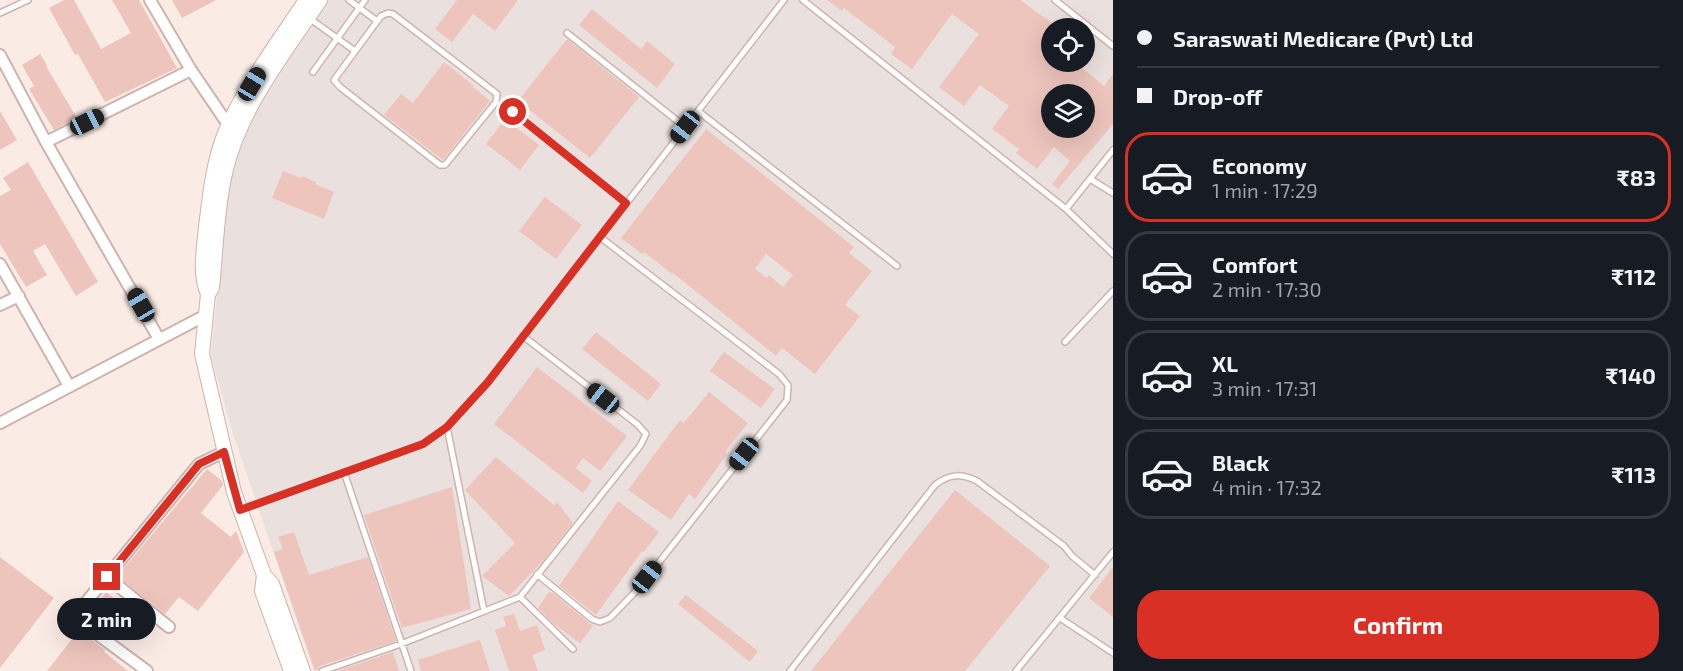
<!DOCTYPE html>
<html lang="en">
<head>
<meta charset="utf-8">
<style>
  body { margin:0; font-family:"Exo 2",sans-serif; background:#242831; color:#f1f3f6; height:100vh; display:flex; flex-direction:column; font-size:22px; white-space:nowrap }
  * { box-sizing:border-box; margin:0 }
  p { font-size:20px; color:#9ea1a6 }
  .icon { flex:none; width:33px; height:33px; fill:none; stroke:currentColor; stroke-width:2; stroke-linecap:round; stroke-linejoin:round }
  .map { position:relative; flex:1; overflow:hidden }
  .panel { display:flex; flex-direction:column; background:#171b24; width:570px }
  .panel>* { flex:none }
  .top-card { display:grid; align-content:center; height:132px; padding:0 24px; background:#171b24 }
  .buttons { position:absolute; left:1041px; top:18px; display:grid; gap:12px }
  .buttons a { display:grid; place-items:center; width:54px; height:54px; border-radius:50%; background:#171b24; box-shadow:0 6px 24px #0002; font-size:30px }
  .end { position:absolute; width:27px; height:27px; margin:-14px; border:8px solid #d93025; background:#fff; box-shadow:0 0 0 3px #fff }
  .from { border-radius:50% }
  .bubble { position:absolute; height:42px; border-radius:21px; background:#171b24; box-shadow:0 6px 24px #0002; font-size:20px; font-weight:700; line-height:42px; text-align:center }
  .car { position:absolute; width:18px; height:36px; margin:-18px -9px; border-radius:8px; box-shadow:0 0 4px 2px #0007; background:linear-gradient(#222 24%,#8ab4d8 0 40%,#222 0 76%,#8ab4d8 0 86%,#222 0) }
  .top-card b { display:flex; align-items:center; gap:21px; height:57px; font-size:22px }
  .top-card b+b { border-top:2px solid #363941 }
  .top-card i { width:15px; height:15px; background:#f1f3f6 }
  ul { padding:0; list-style:none }
  li { display:flex; align-items:center; gap:18px; height:90px; margin:0 12px 9px; padding:0 12px; border:3px solid #363941; border-radius:24px }
  li div { flex:1 }
  li b { display:block; font-size:22px }
  li em { font-style:normal; font-weight:700 }
  li.current { border-color:#d93025 }
  li>.icon { width:54px; height:54px; stroke-width:1.5 }
  .cta { display:flex; gap:12px; margin-top:auto; padding:12px 24px }
  .cta a { flex:1; height:69px; border-radius:24px; background:#d93025; color:#fff; font-size:24px; font-weight:700; line-height:69px; text-align:center }
  main { display:flex; flex:1; min-height:0 }
  .map>svg:first-child { display:block }
  .industrial { fill:#eae1de; fill-rule:evenodd }
  .building { fill:#edc5bd; fill-rule:evenodd }
  .lines { fill:none; stroke-linecap:round; stroke-linejoin:round }
  .lane-casing { stroke:#cdb4ae; stroke-width:8 }
  .street-casing { stroke:#cdb4ae; stroke-width:14 }
  .secondary-casing { stroke:#cfb2ac; stroke-width:16 }
  .lane { stroke:#fff; stroke-width:5 }
  .street { stroke:#fff; stroke-width:10 }
  .secondary { stroke:#fff; stroke-width:14 }
  .route { stroke:#d93025; stroke-width:8 }
</style>
</head>
<body>
<main>
<div class="map">
<svg width="1113" height="671" viewBox="0 0 1113 671">
  <rect width="100%" height="100%" fill="#faece4"/>
  <path class="industrial" d="M326 0H1113V671H314L233 434 211 356 223 235 234 150 296 43ZM1052 28H1084V62H1052ZM1052 94H1084V128H1052Z"/>
  <path class="building" d="M64 0H74L101 49 131 33 112 0H139L177 68 105 102 78 54 75 55 49 8Z
    M172 0H216L182 18Z
    M457 0H518L495 31 473 14 452 42 435 29Z
    M827 0H1020L1059 28H1052V62H1075L1104 86 1113 74V124L1058 189 1052 184 1070 161 1054 147 1037 169 1016 153 1019 149 992 129 1009 106 980 85 964 106 939 87 979 34 952 14 912 69 891 54 895 47 844 8 842 11ZM1052 94H1084V128H1052Z
    M592 9 641 49 647 41 675 64 657 88 579 25Z
    M567 39 639 97 590 158 518 101Z
    M40 54 47 65 46 66 77 118 54 130 29 89 34 86 22 65Z
    M444 62 474 86 473 87 490 101 443 160 384 115 401 94 413 103Z
    M0 111 17 140 0 150Z
    M505 119 539 145 520 170 486 144Z
    M706 129 854 247 849 253 872 271 845 305 860 316 815 374 782 348 776 356 673 273 672 274 644 252 642 254 621 238ZM766 254 793 275 783 287 769 275 767 278 755 269Z
    M28 162 98 282 76 296 45 244 33 251 47 275 26 287 0 244V196L11 190 3 178Z
    M283 171 301 178 302 176 316 182 315 184 334 192 324 219 272 198Z
    M545 197 582 225 556 259 519 231Z
    M596 332 661 384 648 401 582 349Z
    M724 352 775 389 761 408 710 371Z
    M537 367 627 436 600 471 583 458 576 468 592 481 583 493 494 424Z
    M709 392 748 423 725 452 727 454 695 499 689 494 671 520 628 490 680 420 684 423Z
    M496 457 554 505 557 502 573 523 543 561 509 596 482 576 515 543 465 490Z
    M207 469 222 481 223 485 201 513 231 537 236 531 244 552 198 611 179 597 165 614 117 576Z
    M452 487 471 609 402 628 364 515Z
    M955 490 1050 566 965 671H811Z
    M618 501 659 532 644 552 642 551 596 615 559 586Z
    M294 532 309 575 368 557 396 641 320 666 315 671 274 552 283 549 278 537Z
    M0 557 54 598 0 668Z
    M1113 567V617L1089 598Z
    M106 592 123 605 104 630 87 617Z
    M549 592 553 593 593 626 580 643 554 624 538 608Z
    M686 595 758 651 750 662 678 604Z
    M514 614 520 631 537 625 545 650 532 655 538 671H509L495 630 506 626 503 617Z
    M79 630 105 650 104 652 128 671H47Z
    M480 640 490 671H421L418 660Z
    M393 652 399 671H337Z"/>
  <g class="lines">
    <defs>
      <path id="lane" d="M349 0 377 21
        M803 0 1066 209 1113 254
        M1055 0 1113 46
        M0 13 28 0
        M388 13 393 14 497 94 496 102 445 165H440L340 87 334 80 381 16Z
        M309 18 355 51
        M567 33 685 127
        M313 72 365 0
        M698 111 897 266
        M513 112 626 203
        M1090 179 1113 193
        M1066 209 1113 150
        M1065 342 1113 291
        M447 427 484 611
        M344 472 411 671
        M242 509 423 444 447 427 488 382 784 0
        M537 574 592 619 600 622 610 618 638 589 787 400 788 385 779 374 600 237
        M520 597 573 649
        M1060 618 1113 653
        M322 671 401 644 520 597 640 446 646 434 637 424 523 336
        M790 671 935 485C949 474 961 473 977 481L1064 546 1072 556 1095 575
        M1016 671 1113 552"/>
      <path id="street" d="M150 0 191 70 229 126
        M0 55 46 142 159 339
        M46 142 191 70
        M0 264 69 386
        M0 305 19 296
        M0 423 206 315
        M107 577 169 627
        M147 671 74 617 199 464 224 452"/>
      <path id="secondary" d="M208 294C199 274 204 249 206 227 210 195 213 163 225 133 244 87 279 41 306 0
        M264 575 262 591 291 671
        M303 671 272 584 264 575 234 492 202 354 208 294 212 288C216 248 217 207 226 169 241 107 285 52 320 0"/>
    </defs>
    <use href="#lane" class="lane-casing"/>
    <use href="#street" class="street-casing"/>
    <use href="#secondary" class="secondary-casing"/>
    <use href="#lane" class="lane"/>
    <use href="#street" class="street"/>
    <use href="#secondary" class="secondary"/>
  </g>
  <g class="lines">
    <path class="route" d="M107 577 199 464 224 452 240 510 423 444 447 427 488 382 626 203 513 112"/>
  </g>
</svg>
<div class="buttons">
<a><svg class="icon" aria-label="locate" viewBox="0 0 24 24"><circle cx="12" cy="12" r="6"/><path d="M12 2v4M12 18v4M2 12h4M18 12h4"/></svg></a>
<a><svg class="icon" aria-label="layers" viewBox="0 0 24 24"><path d="M12 4l9 5-9 5-9-5zM3 14l9 5 9-5"/></svg></a>
</div>
<i class="end from" style="left:513px;top:112px"></i>
<i class="end" style="left:107px;top:577px"></i>
<div class="bubble" style="left:57px;top:598px;width:99px">2 min</div>
<i class="car" style="left:252px;top:84px;rotate:31deg"></i>
<i class="car" style="left:87px;top:122px;rotate:64deg"></i>
<i class="car" style="left:685px;top:127px;rotate:218deg"></i>
<i class="car" style="left:141px;top:305px;rotate:330deg"></i>
<i class="car" style="left:603px;top:398px;rotate:308deg"></i>
<i class="car" style="left:744px;top:454px;rotate:218deg"></i>
<i class="car" style="left:647px;top:577px;rotate:38deg"></i>
</div>
<section class="panel">
<div class="top-card">
<b><i class="from"></i>Saraswati Medicare (Pvt) Ltd</b>
<b><i></i>Drop-off</b>
</div>
<ul>
<li class="current"><svg class="icon" aria-label="car" viewBox="0 0 24 24"><path d="M5 17H2v-5l4-1 3-4h7l3 4 3 1v5h-3M9 17h6M6 11h13"/><circle cx="7" cy="17" r="2"/><circle cx="17" cy="17" r="2"/></svg><div><b>Economy</b><p>1 min · 17:29</p></div><em>₹83</em></li>
<li><svg class="icon" aria-label="car" viewBox="0 0 24 24"><path d="M5 17H2v-5l4-1 3-4h7l3 4 3 1v5h-3M9 17h6M6 11h13"/><circle cx="7" cy="17" r="2"/><circle cx="17" cy="17" r="2"/></svg><div><b>Comfort</b><p>2 min · 17:30</p></div><em>₹112</em></li>
<li><svg class="icon" aria-label="car" viewBox="0 0 24 24"><path d="M5 17H2v-5l4-1 3-4h7l3 4 3 1v5h-3M9 17h6M6 11h13"/><circle cx="7" cy="17" r="2"/><circle cx="17" cy="17" r="2"/></svg><div><b>XL</b><p>3 min · 17:31</p></div><em>₹140</em></li>
<li><svg class="icon" aria-label="car" viewBox="0 0 24 24"><path d="M5 17H2v-5l4-1 3-4h7l3 4 3 1v5h-3M9 17h6M6 11h13"/><circle cx="7" cy="17" r="2"/><circle cx="17" cy="17" r="2"/></svg><div><b>Black</b><p>4 min · 17:32</p></div><em>₹113</em></li>
</ul>
<div class="cta"><a>Confirm</a></div>
</section>
</main>
</body>
</html>
